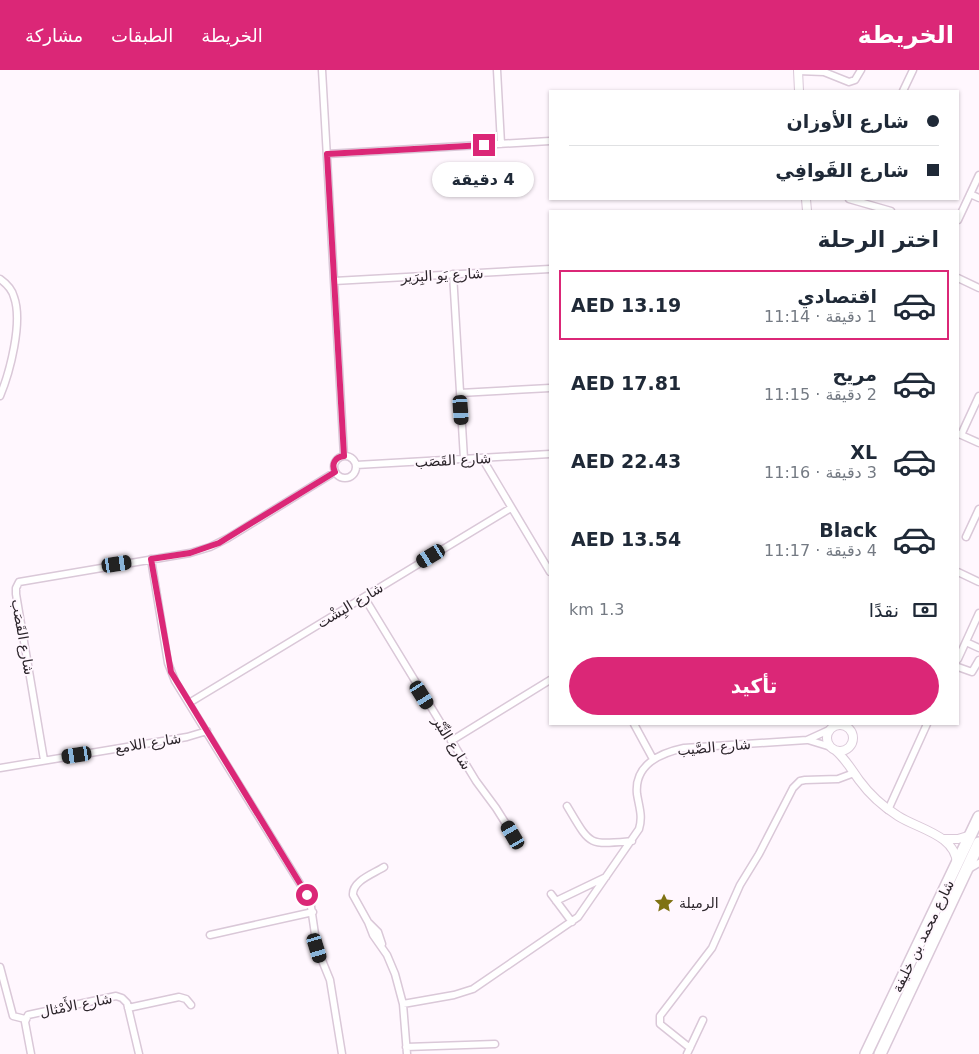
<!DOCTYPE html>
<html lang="ar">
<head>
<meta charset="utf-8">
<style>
  body { margin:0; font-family:"DejaVu Sans",Vazirmatn,sans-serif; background:#f6f6f7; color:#1f2937; direction:rtl; height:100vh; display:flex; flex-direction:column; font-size:19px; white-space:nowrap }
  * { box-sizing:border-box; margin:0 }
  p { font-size:16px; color:#747a83 }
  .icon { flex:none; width:28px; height:28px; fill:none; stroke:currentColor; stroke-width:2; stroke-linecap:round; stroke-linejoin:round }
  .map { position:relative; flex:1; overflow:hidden; direction:ltr }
  .drawer { position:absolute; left:549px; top:140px; width:410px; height:515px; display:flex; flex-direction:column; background:#fff; border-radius:0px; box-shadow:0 1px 4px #0004; direction:rtl }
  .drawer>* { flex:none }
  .hud { position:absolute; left:549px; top:20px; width:410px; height:110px; border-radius:0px; box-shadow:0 1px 4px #0004; direction:rtl; display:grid; align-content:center; height:110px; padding:0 20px; background:#fff }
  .end { position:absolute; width:22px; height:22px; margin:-11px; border:6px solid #db2777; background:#fff; box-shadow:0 0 0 2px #fff }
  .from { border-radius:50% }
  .bubble { position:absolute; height:35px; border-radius:18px; background:#fff; box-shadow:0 1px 4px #0004; font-size:16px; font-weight:700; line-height:35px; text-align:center; direction:rtl }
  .car { position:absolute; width:15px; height:30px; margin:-15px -8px; border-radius:6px; box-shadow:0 0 4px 1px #0007; background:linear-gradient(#222 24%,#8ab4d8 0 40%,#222 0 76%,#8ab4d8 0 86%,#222 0) }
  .hud b { display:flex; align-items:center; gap:18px; height:48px; font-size:19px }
  .hud b+b { border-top:1px solid #e0e1e3 }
  .hud i { width:12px; height:12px; background:#1f2937 }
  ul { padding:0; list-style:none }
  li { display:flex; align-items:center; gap:15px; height:70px; margin:0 10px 8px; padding:0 10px; border:2px solid transparent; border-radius:0px }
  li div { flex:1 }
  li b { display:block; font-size:19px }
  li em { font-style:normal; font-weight:700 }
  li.active { border-color:#db2777 }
  li>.icon { width:45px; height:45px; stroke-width:1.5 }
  h2 { padding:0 20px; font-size:22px; line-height:60px }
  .pay { display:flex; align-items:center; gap:12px; height:55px; padding:0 20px; font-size:19px }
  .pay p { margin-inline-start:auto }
  .cta { display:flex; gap:10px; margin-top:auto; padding:10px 20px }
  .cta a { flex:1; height:58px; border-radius:30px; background:#db2777; color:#fff; font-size:20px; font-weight:700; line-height:58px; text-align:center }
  header { display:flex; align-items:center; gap:30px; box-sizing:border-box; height:70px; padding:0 25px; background:#db2777; color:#fff }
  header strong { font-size:24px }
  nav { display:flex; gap:28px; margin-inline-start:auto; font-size:18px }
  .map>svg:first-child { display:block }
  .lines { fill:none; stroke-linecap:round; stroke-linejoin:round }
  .minor-casing { stroke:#dac8d8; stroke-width:9 }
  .tertiary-casing { stroke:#dac8d8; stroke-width:10 }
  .trunk-casing { stroke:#dac8d8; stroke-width:14 }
  .minor { stroke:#fff; stroke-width:6 }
  .tertiary { stroke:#fff; stroke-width:8 }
  .trunk { stroke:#fff; stroke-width:11 }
  .route { stroke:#db2777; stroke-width:6 }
  .labels { text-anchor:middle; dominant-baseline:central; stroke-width:4; stroke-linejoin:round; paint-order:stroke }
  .street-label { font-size:14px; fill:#2c252b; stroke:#fff7fe }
  .poi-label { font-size:14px; fill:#2c252b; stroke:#fff7fe; text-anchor:start }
</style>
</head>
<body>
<header>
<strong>الخريطة</strong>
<nav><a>الخريطة</a><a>الطبقات</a><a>مشاركة</a></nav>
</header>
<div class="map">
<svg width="979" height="984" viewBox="0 0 979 984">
  <rect width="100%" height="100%" fill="#fff7fe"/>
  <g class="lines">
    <defs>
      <path id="minor" d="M322 0 344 386
        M497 0 501 74
        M798 1 824 2 849 12 855 10 861 0
        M903 21 913 0
        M327 84 550 71
        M970 124 979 128
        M849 129 891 141
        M958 150 979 105
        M453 204 464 389
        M958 208 979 218
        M0 209C7 214 12 219 14 227 23 252 10 302 0 326
        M334 211 550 199
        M460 323 550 318
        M959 364 979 373
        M961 365 979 326
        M334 397a11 11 0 1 1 22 0a11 11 0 1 1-22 0Z
        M482 388 550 502
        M356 395 550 384
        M966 467 979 439
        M151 489 168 593 175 611 310 830 317 878 330 910 342 984
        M958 502 979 512
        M364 527 476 711 496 738 513 765
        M966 572 979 578
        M958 589 979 543
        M958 597 972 602 979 590
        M189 633 511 438
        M634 654 653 689
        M808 670 831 677
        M451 671 550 610
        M44 690 16 524V518L19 512 190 483 210 477 228 468 335 402
        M0 698 187 667 207 661
        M567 736C591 776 587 775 632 771
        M888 740 927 654
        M384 797C373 804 352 811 353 825L368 852 373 865 387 885 395 904 403 934 407 984
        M969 799 979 793
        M551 824 572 852
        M556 831 606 807
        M369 853 378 862 382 874
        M210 865 313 842
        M0 897 13 946 25 949
        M403 934 454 925 473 919 578 847 639 759C643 746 639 737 637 724 634 695 660 683 684 678L807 670 829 660
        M128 938 179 927 186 929 191 935
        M406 977 495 974
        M690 978 660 954V946L712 878 740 815 759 784 793 718 800 711 805 710 838 709 854 703
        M31 984 25 952 28 945 116 926 122 928 127 933 139 984
        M687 984 703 950"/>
      <path id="tertiary" d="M798 0 799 21
        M806 129 807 141
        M827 668a13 13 0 1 1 26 0a13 13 0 1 1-26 0Z
        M835 680C845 688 851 699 859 710 870 725 882 736 898 746 918 759 956 765 957 794
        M944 769H958L971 765"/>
      <path id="trunk" d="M866 984 979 747
        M880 984 979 773"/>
    </defs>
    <use href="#minor" class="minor-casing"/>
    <use href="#tertiary" class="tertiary-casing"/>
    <use href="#trunk" class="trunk-casing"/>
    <use href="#minor" class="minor"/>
    <use href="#tertiary" class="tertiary"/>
    <use href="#trunk" class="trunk"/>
  </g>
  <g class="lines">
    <path class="route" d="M307 825 171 602 151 489 190 483 219 473 335 402C331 394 335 387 344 386L327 84 484 75"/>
  </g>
  <defs>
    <symbol id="sight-bare" viewBox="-9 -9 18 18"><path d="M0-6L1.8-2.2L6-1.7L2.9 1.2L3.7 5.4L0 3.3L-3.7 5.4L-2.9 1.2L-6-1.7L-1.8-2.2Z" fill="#7f7213" stroke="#fff7fe" stroke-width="2.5" paint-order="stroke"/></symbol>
  </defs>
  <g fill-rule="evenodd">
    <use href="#sight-bare" x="650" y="819" width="28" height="28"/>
  </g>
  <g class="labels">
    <g class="street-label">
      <text transform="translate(442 205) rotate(-3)">شارع يَو البِرَير</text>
      <text transform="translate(453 390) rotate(-3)">شارع القَصَب</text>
      <text transform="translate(350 535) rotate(-31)">شارع البِشْت</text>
      <text transform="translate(23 567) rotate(80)">شارع القَصَب</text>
      <text transform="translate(148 673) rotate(-9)">شارع اللامع</text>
      <text transform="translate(452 673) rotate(58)">شارع التِّبْر</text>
      <text transform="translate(714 677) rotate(-5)">شارع الصَّيب</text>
      <text transform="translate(923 866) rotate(-64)">شارع محمد بن خليفة</text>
      <text transform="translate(76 935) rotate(-11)">شارع الأَمْثال</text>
    </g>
    <g class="poi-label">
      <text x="679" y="833">الرميلة</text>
    </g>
  </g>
</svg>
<i class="end from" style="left:307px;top:825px"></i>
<i class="end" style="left:484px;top:75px"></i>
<div class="bubble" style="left:432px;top:92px;width:102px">4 دقيقة</div>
<i class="car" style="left:461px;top:340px;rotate:176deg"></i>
<i class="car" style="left:431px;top:486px;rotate:239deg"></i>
<i class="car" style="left:117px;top:494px;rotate:81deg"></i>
<i class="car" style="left:422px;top:625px;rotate:148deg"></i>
<i class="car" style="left:77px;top:685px;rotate:261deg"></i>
<i class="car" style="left:513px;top:765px;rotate:330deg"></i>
<i class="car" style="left:317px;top:878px;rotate:163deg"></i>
<div class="hud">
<b><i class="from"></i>شارع الأوزان</b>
<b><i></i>شارع القَوافِي</b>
</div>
<section class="drawer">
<h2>اختر الرحلة</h2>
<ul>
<li class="active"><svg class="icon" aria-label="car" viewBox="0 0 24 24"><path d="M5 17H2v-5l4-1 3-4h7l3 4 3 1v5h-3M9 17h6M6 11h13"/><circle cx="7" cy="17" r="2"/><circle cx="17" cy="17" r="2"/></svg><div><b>اقتصادي</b><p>1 دقيقة · 11:14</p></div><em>AED 13.19</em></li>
<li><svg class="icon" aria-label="car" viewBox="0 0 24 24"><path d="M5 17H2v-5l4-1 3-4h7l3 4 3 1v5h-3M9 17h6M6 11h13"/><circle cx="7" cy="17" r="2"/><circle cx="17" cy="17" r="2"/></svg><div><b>مريح</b><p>2 دقيقة · 11:15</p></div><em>AED 17.81</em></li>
<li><svg class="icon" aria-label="car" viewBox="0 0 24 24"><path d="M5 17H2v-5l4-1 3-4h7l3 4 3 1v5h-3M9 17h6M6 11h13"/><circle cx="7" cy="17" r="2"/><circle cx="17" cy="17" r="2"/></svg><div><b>XL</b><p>3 دقيقة · 11:16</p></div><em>AED 22.43</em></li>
<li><svg class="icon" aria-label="car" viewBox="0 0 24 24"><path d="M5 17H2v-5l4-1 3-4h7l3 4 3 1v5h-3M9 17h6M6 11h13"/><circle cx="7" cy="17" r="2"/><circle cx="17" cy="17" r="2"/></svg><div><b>Black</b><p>4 دقيقة · 11:17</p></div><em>AED 13.54</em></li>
</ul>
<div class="pay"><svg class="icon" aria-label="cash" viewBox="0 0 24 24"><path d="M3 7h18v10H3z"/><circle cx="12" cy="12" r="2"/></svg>نقدًا<p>1.3 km</p></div>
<div class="cta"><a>تأكيد</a></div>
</section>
</div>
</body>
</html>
